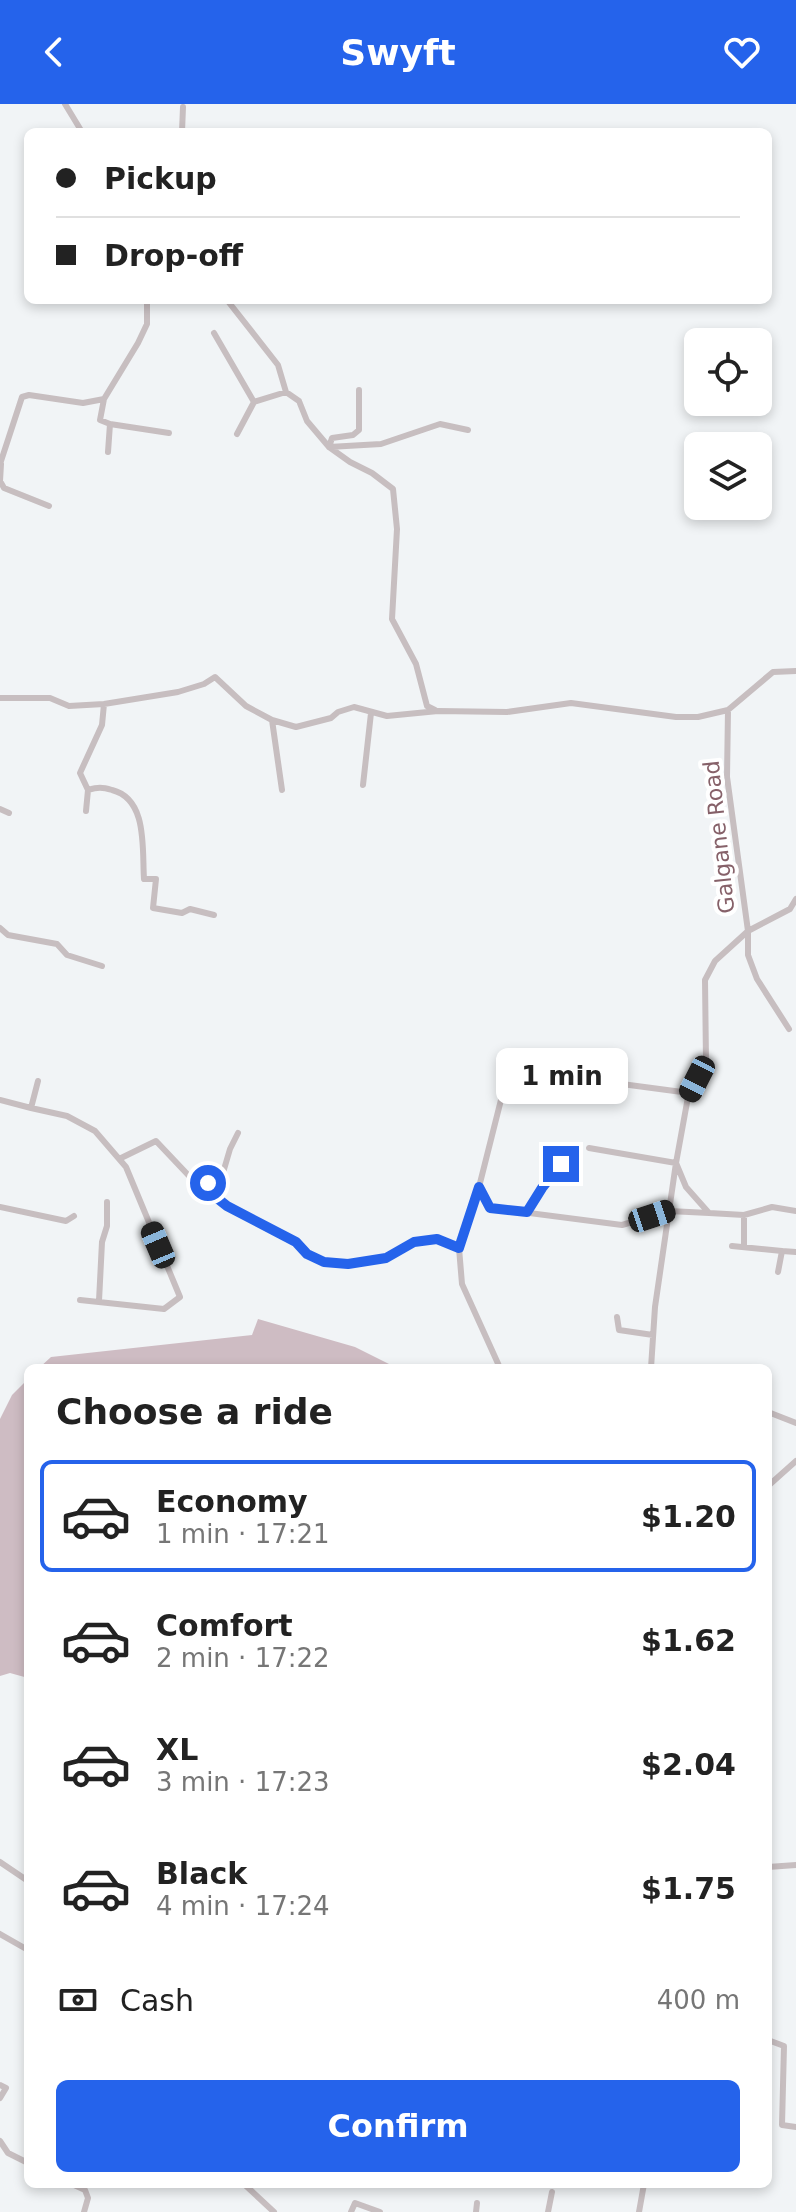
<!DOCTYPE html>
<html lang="en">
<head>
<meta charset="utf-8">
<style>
  body { margin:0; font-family:"DejaVu Sans",sans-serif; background:#f2f2f2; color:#222; height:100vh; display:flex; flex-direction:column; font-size:30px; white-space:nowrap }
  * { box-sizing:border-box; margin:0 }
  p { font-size:26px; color:#767676 }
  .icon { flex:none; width:44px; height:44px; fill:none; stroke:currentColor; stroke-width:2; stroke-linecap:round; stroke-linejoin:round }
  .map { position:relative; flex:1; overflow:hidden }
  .details { position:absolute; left:24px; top:1260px; width:748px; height:824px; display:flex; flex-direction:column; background:#fff; border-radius:12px; box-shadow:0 4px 12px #0003 }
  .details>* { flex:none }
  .top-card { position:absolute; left:24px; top:24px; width:748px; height:176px; border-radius:12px; box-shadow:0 4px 12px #0003; display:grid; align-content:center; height:176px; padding:0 32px; background:#fff }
  .buttons { position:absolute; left:684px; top:224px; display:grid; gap:16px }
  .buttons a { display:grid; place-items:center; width:88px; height:88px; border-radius:12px; background:#fff; box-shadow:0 4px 12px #0003; font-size:40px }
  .end { position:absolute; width:36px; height:36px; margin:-18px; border:10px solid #2563eb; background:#fff; box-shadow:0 0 0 4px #fff }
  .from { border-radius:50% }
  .bubble { position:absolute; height:56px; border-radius:12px; background:#fff; box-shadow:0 4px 12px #0003; font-size:26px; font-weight:600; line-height:56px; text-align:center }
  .car { position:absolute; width:24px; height:48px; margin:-24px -12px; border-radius:10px; box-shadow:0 0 6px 2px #0007; background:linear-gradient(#222 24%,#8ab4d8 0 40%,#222 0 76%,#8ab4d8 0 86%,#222 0) }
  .top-card b { display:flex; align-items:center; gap:28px; height:76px; font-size:30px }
  .top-card b+b { border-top:2px solid #e0e0e0 }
  .top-card i { width:20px; height:20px; background:#222 }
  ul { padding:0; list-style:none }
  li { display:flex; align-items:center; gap:24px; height:112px; margin:0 16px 12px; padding:0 16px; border:4px solid transparent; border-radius:12px }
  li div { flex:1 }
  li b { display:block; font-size:30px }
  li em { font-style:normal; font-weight:600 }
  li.active { border-color:#2563eb }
  li>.icon { width:72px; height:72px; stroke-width:1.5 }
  h2 { padding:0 32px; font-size:36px; line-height:96px }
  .pay { display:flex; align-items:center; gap:20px; height:88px; padding:0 32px; font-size:30px }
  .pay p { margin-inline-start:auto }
  .button { display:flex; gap:16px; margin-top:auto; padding:16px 32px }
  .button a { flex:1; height:92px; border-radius:12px; background:#2563eb; color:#fff; font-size:32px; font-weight:600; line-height:92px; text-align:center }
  header { display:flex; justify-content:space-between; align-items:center; height:104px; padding:0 32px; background:#2563eb; color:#fff; font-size:36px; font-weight:600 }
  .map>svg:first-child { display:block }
  .water { fill:#cebcc3 }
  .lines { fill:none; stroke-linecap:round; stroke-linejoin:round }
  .minor { stroke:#c7bec0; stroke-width:6 }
  .route { stroke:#2563eb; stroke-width:10 }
  .labels { text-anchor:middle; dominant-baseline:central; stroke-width:8; stroke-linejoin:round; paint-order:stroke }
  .street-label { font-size:22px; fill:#866169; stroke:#fff }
</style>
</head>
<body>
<header><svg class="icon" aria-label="back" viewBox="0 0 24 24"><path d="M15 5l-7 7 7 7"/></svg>Swyft<svg class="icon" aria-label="heart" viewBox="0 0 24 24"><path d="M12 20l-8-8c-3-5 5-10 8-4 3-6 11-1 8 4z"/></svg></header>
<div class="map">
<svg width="796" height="2108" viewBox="0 0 796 2108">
  <rect width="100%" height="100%" fill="#f1f4f6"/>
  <path class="water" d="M258 1215 355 1243 397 1264H39L51 1253 252 1231Z
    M28 1275V1574L10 1569 0 1572V1315L12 1291Z"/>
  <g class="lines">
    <path class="minor" d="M65 0 82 28
      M182 28 183 3
      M227 196 278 261 286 288 299 297 307 317 329 343 350 358 372 369 393 385 397 425 392 515 416 560 427 602 435 606
      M214 229 254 298
      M104 295 100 316 110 320 108 348
      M110 320 169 329
      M237 330 254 298 286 288
      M329 343 381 340 440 320 468 326
      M329 343 332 334 353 331 359 326V286
      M0 360 22 293 29 291 83 299 104 295 138 239 147 220V196
      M1 360 0 377 4 384 49 402
      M0 594H50L69 602 104 600 178 588 204 580 215 573 246 602 272 616 296 623 331 614 338 608 354 603 387 612 438 607 507 608 571 599 676 613H698L728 606 773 568 796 567
      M272 616 282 686
      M363 681 371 609
      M88 686C98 683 102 683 112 686 148 695 142 745 144 775H156L153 804 182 809 190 805 214 811
      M0 705 9 709
      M86 707 88 686 80 669 102 621 104 600
      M0 824 8 831 57 840 67 851 102 862
      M789 925 757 875 748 851V827L790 805 796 795
      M524 967 682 988 688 993
      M506 976 479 1083 490 1104 622 1121 669 1107 709 1109
      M0 996 31 1004 38 977
      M31 1004 67 1012 95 1027 126 1063 180 1193 164 1205 80 1196
      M589 1044 676 1059 686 1083 709 1109 744 1111 772 1103 796 1107
      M119 1055 156 1037 191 1074 227 1102 296 1138 307 1150 324 1158 348 1160 386 1154 414 1138 437 1135 459 1144 462 1180 500 1264
      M203 1083 208 1079H220L230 1045 238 1029
      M0 1103 66 1117 74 1112
      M527 1108 542 1084 561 1060
      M732 1142 782 1147
      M744 1142V1111
      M459 1144 479 1083
      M778 1168 782 1147 796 1148
      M99 1197 102 1138 107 1122V1098
      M617 1213 619 1226 653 1231
      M651 1264 655 1203 676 1059 688 993 706 957 705 876 715 857 748 827 727 673 728 606
      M768 1308 796 1319
      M768 1382 796 1357
      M0 1758 28 1777
      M768 1763 796 1761
      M0 1830 28 1846
      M768 1936 784 1942 782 2021 796 2023
      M0 1981 6 1984 0 1994
      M0 2037 8 2049 28 2059
      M72 2080 85 2086 88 2094 84 2108
      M244 2080 274 2108
      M351 2108 355 2099 380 2108
      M476 2108 477 2099
      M548 2108 552 2088
      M639 2108 644 2080"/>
  </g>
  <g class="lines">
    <path class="route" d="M208 1079 203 1083 227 1102 296 1138 307 1150 324 1158 348 1160 386 1154 414 1138 437 1135 459 1144 479 1083 490 1104 527 1108 542 1084 561 1060"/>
  </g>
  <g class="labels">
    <g class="street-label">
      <text transform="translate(719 733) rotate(-96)">Galgane Road</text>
    </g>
  </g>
</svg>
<div class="buttons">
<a><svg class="icon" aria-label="locate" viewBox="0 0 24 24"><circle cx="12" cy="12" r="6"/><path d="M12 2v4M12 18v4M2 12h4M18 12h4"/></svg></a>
<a><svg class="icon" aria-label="layers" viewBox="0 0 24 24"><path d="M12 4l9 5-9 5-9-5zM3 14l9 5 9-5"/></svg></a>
</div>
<i class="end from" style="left:208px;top:1079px"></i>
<i class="end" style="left:561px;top:1060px"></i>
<div class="bubble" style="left:496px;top:944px;width:132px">1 min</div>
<i class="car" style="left:697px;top:975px;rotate:207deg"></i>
<i class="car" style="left:652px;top:1112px;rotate:72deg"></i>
<i class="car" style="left:158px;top:1141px;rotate:337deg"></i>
<div class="top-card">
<b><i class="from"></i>Pickup</b>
<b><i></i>Drop-off</b>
</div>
<section class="details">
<h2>Choose a ride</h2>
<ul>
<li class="active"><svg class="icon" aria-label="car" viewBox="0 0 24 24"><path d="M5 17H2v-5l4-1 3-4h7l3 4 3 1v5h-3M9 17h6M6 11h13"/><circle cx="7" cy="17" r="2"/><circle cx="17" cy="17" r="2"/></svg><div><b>Economy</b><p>1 min · 17:21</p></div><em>$1.20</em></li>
<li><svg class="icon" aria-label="car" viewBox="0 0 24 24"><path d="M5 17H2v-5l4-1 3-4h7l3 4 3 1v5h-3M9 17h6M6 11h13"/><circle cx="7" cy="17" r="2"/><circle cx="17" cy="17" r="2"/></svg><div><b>Comfort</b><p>2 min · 17:22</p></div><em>$1.62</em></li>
<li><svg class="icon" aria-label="car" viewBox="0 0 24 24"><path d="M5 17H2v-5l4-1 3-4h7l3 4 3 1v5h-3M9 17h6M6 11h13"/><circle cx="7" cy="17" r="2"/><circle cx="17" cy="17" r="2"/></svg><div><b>XL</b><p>3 min · 17:23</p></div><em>$2.04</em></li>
<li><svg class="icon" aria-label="car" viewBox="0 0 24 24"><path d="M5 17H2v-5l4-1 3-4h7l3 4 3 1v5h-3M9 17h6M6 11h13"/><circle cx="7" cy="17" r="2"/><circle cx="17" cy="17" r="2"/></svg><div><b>Black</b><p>4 min · 17:24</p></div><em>$1.75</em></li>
</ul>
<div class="pay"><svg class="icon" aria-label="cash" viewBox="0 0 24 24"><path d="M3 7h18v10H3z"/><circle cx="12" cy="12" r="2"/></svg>Cash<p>400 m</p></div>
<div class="button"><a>Confirm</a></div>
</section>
</div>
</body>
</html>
